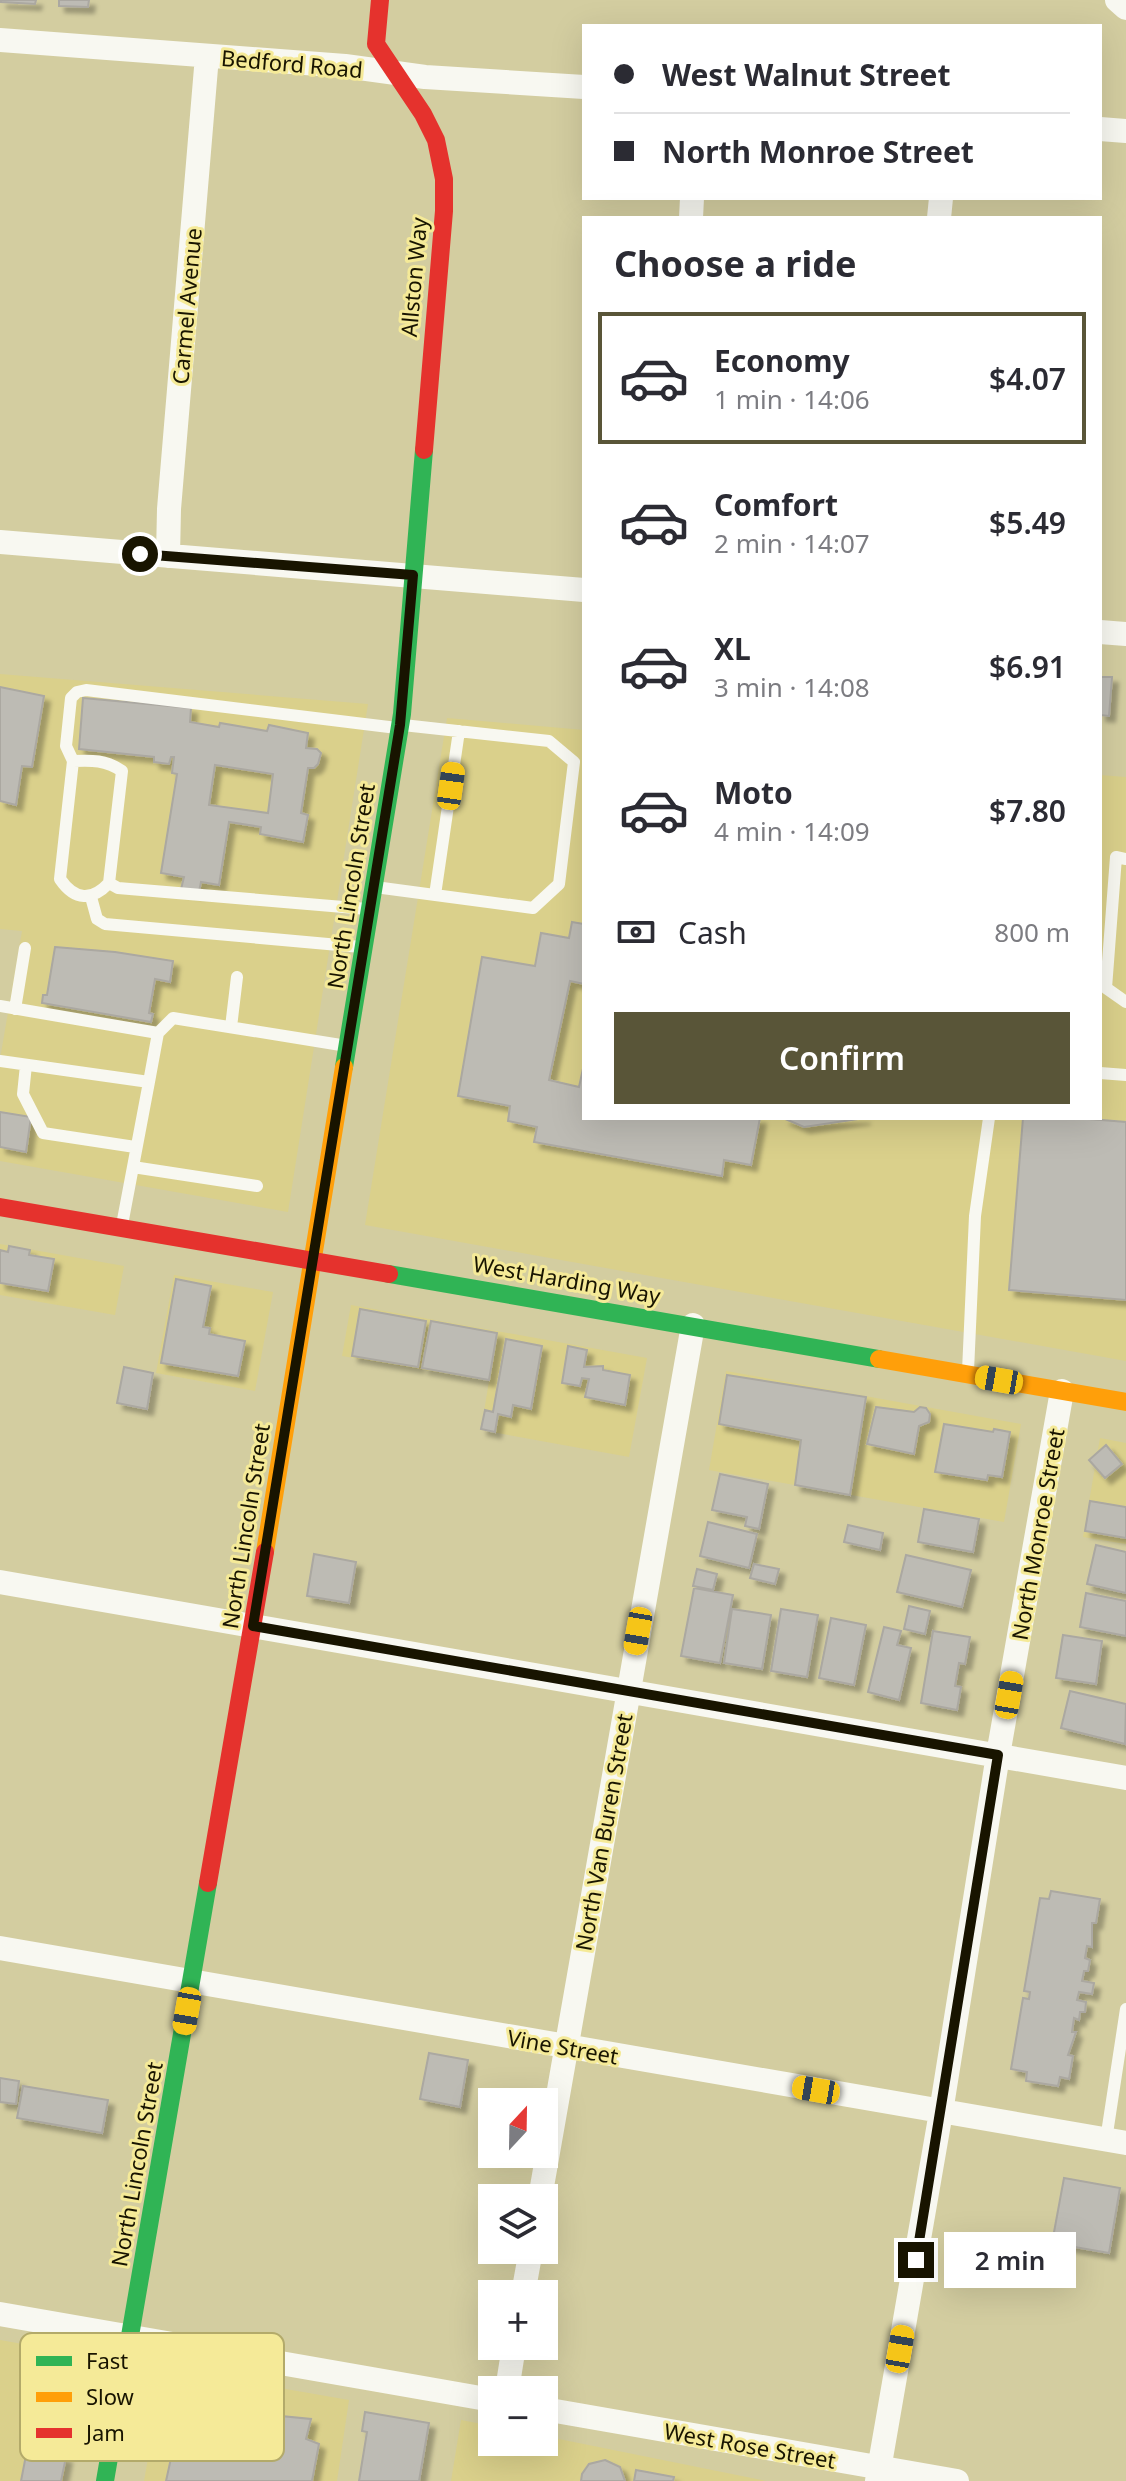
<!DOCTYPE html>
<html lang="en">
<head>
<meta charset="utf-8">
<style>
  body { margin:0; font-family:"Noto Sans",sans-serif; background:#f7f7f7; color:#2b2b33; height:100vh; display:flex; flex-direction:column; font-size:30px; white-space:nowrap }
  * { box-sizing:border-box; margin:0 }
  p { font-size:26px; color:#7c7c81 }
  .icon { flex:none; width:44px; height:44px; fill:none; stroke:currentColor; stroke-width:2; stroke-linecap:round; stroke-linejoin:round }
  .map { position:relative; flex:1; overflow:hidden }
  .details { position:absolute; left:582px; top:216px; width:520px; height:904px; display:flex; flex-direction:column; background:#fff; border-radius:0px; box-shadow:0 8px 32px #0002 }
  .details>* { flex:none }
  .guide { position:absolute; left:582px; top:24px; width:520px; height:176px; border-radius:0px; box-shadow:0 8px 32px #0002; display:grid; align-content:center; height:176px; padding:0 32px; background:#fff }
  .needle { width:52px; rotate:22deg }
  .tools { position:absolute; left:478px; top:2088px; display:grid; gap:16px }
  .tools a { display:grid; place-items:center; width:80px; height:80px; border-radius:0px; background:#fff; box-shadow:0 8px 32px #0002; font-size:40px }
  .end { position:absolute; width:36px; height:36px; margin:-18px; border:10px solid #181400; background:#fff; box-shadow:0 0 0 4px #fff }
  .from { border-radius:50% }
  .bubble { position:absolute; height:56px; border-radius:0px; background:#fff; box-shadow:0 8px 32px #0002; font-size:26px; font-weight:600; line-height:56px; text-align:center }
  .car { position:absolute; width:24px; height:48px; margin:-24px -12px; border-radius:10px; box-shadow:0 0 6px 2px #0007; background:linear-gradient(#f5c518 24%,#345 0 40%,#f5c518 0 76%,#345 0 86%,#f5c518 0) }
  .guide b { display:flex; align-items:center; gap:28px; height:76px; font-size:30px }
  .guide b+b { border-top:2px solid #e1e1e2 }
  .guide i { width:20px; height:20px; background:#2b2b33 }
  ul { padding:0; list-style:none }
  li { display:flex; align-items:center; gap:24px; height:132px; margin:0 16px 12px; padding:0 16px; border:4px solid transparent; border-radius:0px }
  li div { flex:1 }
  li b { display:block; font-size:30px }
  li em { font-style:normal; font-weight:600 }
  li.on { border-color:#595538 }
  li>.icon { width:72px; height:72px; stroke-width:1.5 }
  h2 { padding:0 32px; font-size:36px; line-height:96px }
  .pay { display:flex; align-items:center; gap:20px; height:88px; padding:0 32px; font-size:30px }
  .pay p { margin-inline-start:auto }
  .primary-button { display:flex; gap:16px; margin-top:auto; padding:16px 32px }
  .primary-button a { flex:1; height:92px; border-radius:0px; background:#595538; color:#fff; font-size:32px; font-weight:600; line-height:92px; text-align:center }
  .map>svg:first-child { display:block }
  .built { fill:#dad08b }
  .building { fill:#bdbbb4; stroke:#aba8a1; stroke-width:2; fill-rule:evenodd; filter:url(#shadow) }
  .lines { fill:none; stroke-linecap:round; stroke-linejoin:round }
  .lane { stroke:#f8f8f1; stroke-width:12 }
  .street { stroke:#f8f8f1; stroke-width:24 }
  .fast { stroke:#30b455; stroke-width:18 }
  .slow { stroke:#ff9f0a; stroke-width:18 }
  .jam { stroke:#e5322d; stroke-width:18 }
  .route { stroke:#181400; stroke-width:10 }
  .labels { text-anchor:middle; dominant-baseline:central; stroke-width:6; stroke-linejoin:round; paint-order:stroke }
  .street-label { font-size:22px; fill:#181400; stroke:#f5ea98 }
  .key { fill:#f5ea98; stroke:#b3aa6a; stroke-width:2 }
  .key-label { font-size:22px; fill:#181400 }
</style>
</head>
<body>
<div class="map">
<svg width="1126" height="2481" viewBox="0 0 1126 2481">
  <defs>
    <filter id="shadow"><feDropShadow dx="6" dy="6" stdDeviation="2" flood-color="#0004"/></filter>
  </defs>
  <rect width="100%" height="100%" fill="#d3cda0"/>
  <path class="built" d="M0 674 368 704 288 1212 0 1161V1059L22 931 0 929Z
    M447 718 584 730V1118H1100V775L1126 777V1361L365 1225Z
    M0 1244 124 1266 115 1315 0 1295Z
    M174 1275 273 1292 255 1391 156 1373Z
    M351 1305 647 1358 629 1457 481 1430 489 1381 342 1356Z
    M726 1371 1021 1424 1004 1522 709 1470Z
    M1100 1438 1126 1443V1544L1083 1537Z
    M0 2340 85 2355 63 2481H0Z
    M164 2368 349 2400 337 2481H144Z
    M461 2420 492 2426V2442H544V2436L766 2481H451Z"/>
  <path class="building" d="M1 0H36L35 4 1 2Z
    M59 0H89L88 7 59 6Z
    M1100 677H1112L1109 716 1100 715Z
    M0 687 44 696 32 767 22 766 16 805 0 801Z
    M83 698 191 708 190 722 219 727 220 723 267 731 269 725 308 733 306 748 317 749 321 753 318 764 314 768H308L301 813 308 815 303 842 260 834 261 827 229 822 219 885 201 882 199 892 181 889 184 877 161 873 177 774 172 773 174 757H171L169 764 154 762V757L79 749ZM215 765 273 774 268 813 209 805Z
    M572 922 584 924V984L570 981 549 1080 579 1087 584 1064V1118H760L751 1165 724 1160 722 1176 534 1142 537 1127 508 1121 510 1106 458 1096 482 957 535 966 541 933 569 938Z
    M55 947 115 952 173 961 170 982 155 979 149 1013 153 1014 151 1022 42 1003 43 995H47Z
    M0 1112 31 1117 26 1152 0 1147Z
    M783 1118H865L804 1127Z
    M1023 1118H1076L1126 1122V1300L1009 1290Z
    M9 1246 30 1250 29 1255 54 1259 48 1291 0 1283V1250L8 1252Z
    M176 1279 211 1286 203 1327 210 1328 209 1334 245 1341 238 1376 161 1363Z
    M360 1309 426 1321 418 1367 352 1356Z
    M431 1321 497 1333 489 1380 422 1368Z
    M506 1339 542 1346 531 1409 513 1405 511 1417 498 1414 495 1432 481 1429 485 1410 493 1412Z
    M568 1346 587 1350 584 1367 603 1366V1370L630 1375 625 1405 585 1397 589 1379 582 1378 580 1386 562 1383Z
    M124 1367 153 1373 147 1409 117 1403Z
    M727 1375 866 1397 850 1495 795 1485 801 1440 719 1424Z
    M876 1407 914 1412 920 1407 926 1408 930 1414 929 1422 919 1426 914 1454 867 1444Z
    M944 1424 993 1432 994 1429 1010 1432 1002 1477 988 1475 987 1480 935 1472Z
    M1106 1445 1122 1464 1105 1478 1089 1460Z
    M720 1474 768 1484 759 1529 745 1526 747 1517 712 1510Z
    M1090 1501 1126 1507V1538L1085 1531Z
    M924 1509 979 1519 973 1552 918 1542Z
    M708 1522 757 1534 749 1568 700 1556Z
    M848 1525 883 1533 880 1550 844 1542Z
    M1096 1545 1126 1552V1593L1087 1584Z
    M314 1554 356 1562 349 1603 307 1596Z
    M906 1555 971 1570 962 1607 897 1592Z
    M754 1564 779 1569 775 1584 750 1578Z
    M697 1569 717 1574 713 1590 693 1586Z
    M694 1588 733 1595 720 1663 681 1656Z
    M1086 1593 1126 1601V1636L1080 1627Z
    M909 1606 930 1611 925 1634 904 1629Z
    M732 1609 771 1615 762 1669 724 1663Z
    M781 1609 818 1615 807 1677 771 1671Z
    M831 1618 866 1625 854 1685 819 1678Z
    M884 1627 901 1631 897 1645 911 1648 899 1700 868 1692Z
    M933 1631 970 1637 965 1664 959 1663 955 1686 961 1687 957 1710 921 1703Z
    M1063 1635 1102 1641 1096 1684 1056 1678Z
    M1070 1691 1126 1704 1125 1744 1061 1728Z
    M1051 1891 1100 1899 1096 1923H1092V1947L1087 1946 1085 1958 1090 1960 1088 1971H1084L1082 1981 1094 1983 1092 1994 1079 1992 1077 2000 1086 2002 1085 2012H1080L1079 2020 1074 2018 1072 2032H1076L1068 2055 1073 2056 1069 2079 1060 2077 1058 2086 1026 2081 1027 2072 1011 2069 1023 1998 1029 1999 1030 1992 1024 1991 1040 1898 1049 1899Z
    M429 2053 468 2060 460 2107 420 2099Z
    M0 2078 19 2081 16 2104 0 2102Z
    M23 2086 108 2100 102 2133 17 2118Z
    M1064 2178 1120 2188 1109 2253 1052 2243Z
    M240 2394 274 2400 271 2415 311 2419 306 2439 319 2444 312 2481H166L184 2399 239 2407Z
    M365 2412 429 2423 419 2481H359L367 2432 362 2431Z
    M27 2450 66 2457 61 2481H21Z
    M605 2460 620 2467 625 2481H581L582 2474 589 2464Z
    M636 2470 674 2477 673 2481H634Z"/>
  <g class="lines">
    <path class="lane" d="M73 761C92 760 106 760 122 771L109 883C92 901 75 901 60 879L73 761 66 746 71 698 77 692 86 690 397 728
      M1126 859 1116 857 1106 988 1126 1002
      M109 883 118 888 367 909
      M375 887 533 908 559 884 574 762 549 741 403 725
      M435 895 459 731
      M91 897 97 919 105 924 361 947
      M0 1006 158 1033 149 1082 0 1061
      M15 1009 25 948
      M231 1027 237 977
      M158 1033 173 1018 347 1046
      M26 1065 23 1094 43 1133 135 1147
      M1100 1073 1126 1075
      M133 1167 257 1186
      M122 1225 149 1082
      M968 1371 975 1216 989 1118
      M1106 2140 1126 2009"/>
    <path class="street" d="M1117 0 1126 8
      M0 40 345 66 425 77 584 87
      M1100 129 1126 131
      M691 218 692 198
      M939 218 941 198
      M0 542 584 590
      M168 556 169 509 207 56
      M1100 632 1126 634
      M0 1582 1126 1778
      M0 1948 1126 2143
      M540 2198 693 1325
      M523 2294 531 2250
      M0 2314 492 2400
      M507 2390 514 2346
      M544 2409 957 2481
      M877 2481 941 2112 998 1755 1062 1391"/>
    <path class="fast" d="M344 1067 402 714 424 450
      M389 1274 879 1359
      M105 2481 208 1883"/>
    <path class="slow" d="M879 1359 1126 1402
      M265 1552 344 1067"/>
    <path class="jam" d="M380 0 376 44 423 114 436 140 444 179V211L424 450
      M0 1207 389 1274
      M208 1883 265 1552"/>
  </g>
  <g class="lines">
    <path class="route" d="M140 554 413 575 400 725 253 1626 998 1755 916 2260"/>
  </g>
  <g class="labels">
    <g class="street-label">
      <text transform="translate(292 63) rotate(5)">Bedford Road</text>
      <text transform="translate(413 277) rotate(-85)">Allston Way</text>
      <text transform="translate(186 306) rotate(-85)">Carmel Avenue</text>
      <text transform="translate(350 886) rotate(-81)">North Lincoln Street</text>
      <text transform="translate(567 1279) rotate(10)">West Harding Way</text>
      <text transform="translate(245 1526) rotate(-81)">North Lincoln Street</text>
      <text transform="translate(1037 1534) rotate(-80)">North Monroe Street</text>
      <text transform="translate(603 1832) rotate(-80)">North Van Buren Street</text>
      <text transform="translate(563 2046) rotate(10)">Vine Street</text>
      <text transform="translate(136 2164) rotate(-80)">North Lincoln Street</text>
      <text transform="translate(750 2445) rotate(10)">West Rose Street</text>
    </g>
  </g>
  <rect x="20" y="2333" width="264" height="128" rx="12" class="key"/>
  <rect x="36" y="2356" width="36" height="10" fill="#30b455"/>
  <rect x="36" y="2392" width="36" height="10" fill="#ff9f0a"/>
  <rect x="36" y="2428" width="36" height="10" fill="#e5322d"/>
  <g class="key-label">
    <text x="86" y="2369">Fast</text>
    <text x="86" y="2405">Slow</text>
    <text x="86" y="2441">Jam</text>
  </g>
</svg>
<div class="tools">
<a><svg class="needle" viewBox="-14 -14 28 28"><path d="M0-13l5 13h-10z" fill="#e53935"/><path d="M0 13l5-13h-10z" fill="#7c7c81"/></svg></a>
<a><svg class="icon" aria-label="layers" viewBox="0 0 24 24"><path d="M12 4l9 5-9 5-9-5zM3 14l9 5 9-5"/></svg></a>
<a>+</a>
<a>−</a>
</div>
<i class="end from" style="left:140px;top:554px"></i>
<i class="end" style="left:916px;top:2260px"></i>
<div class="bubble" style="left:944px;top:2232px;width:132px">2 min</div>
<i class="car" style="left:451px;top:786px;rotate:8deg"></i>
<i class="car" style="left:999px;top:1380px;rotate:280deg"></i>
<i class="car" style="left:638px;top:1631px;rotate:190deg"></i>
<i class="car" style="left:1009px;top:1695px;rotate:10deg"></i>
<i class="car" style="left:187px;top:2011px;rotate:190deg"></i>
<i class="car" style="left:816px;top:2090px;rotate:280deg"></i>
<i class="car" style="left:900px;top:2349px;rotate:10deg"></i>
<div class="guide">
<b><i class="from"></i>West Walnut Street</b>
<b><i></i>North Monroe Street</b>
</div>
<section class="details">
<h2>Choose a ride</h2>
<ul>
<li class="on"><svg class="icon" aria-label="car" viewBox="0 0 24 24"><path d="M5 17H2v-5l4-1 3-4h7l3 4 3 1v5h-3M9 17h6M6 11h13"/><circle cx="7" cy="17" r="2"/><circle cx="17" cy="17" r="2"/></svg><div><b>Economy</b><p>1 min · 14:06</p></div><em>$4.07</em></li>
<li><svg class="icon" aria-label="car" viewBox="0 0 24 24"><path d="M5 17H2v-5l4-1 3-4h7l3 4 3 1v5h-3M9 17h6M6 11h13"/><circle cx="7" cy="17" r="2"/><circle cx="17" cy="17" r="2"/></svg><div><b>Comfort</b><p>2 min · 14:07</p></div><em>$5.49</em></li>
<li><svg class="icon" aria-label="car" viewBox="0 0 24 24"><path d="M5 17H2v-5l4-1 3-4h7l3 4 3 1v5h-3M9 17h6M6 11h13"/><circle cx="7" cy="17" r="2"/><circle cx="17" cy="17" r="2"/></svg><div><b>XL</b><p>3 min · 14:08</p></div><em>$6.91</em></li>
<li><svg class="icon" aria-label="car" viewBox="0 0 24 24"><path d="M5 17H2v-5l4-1 3-4h7l3 4 3 1v5h-3M9 17h6M6 11h13"/><circle cx="7" cy="17" r="2"/><circle cx="17" cy="17" r="2"/></svg><div><b>Moto</b><p>4 min · 14:09</p></div><em>$7.80</em></li>
</ul>
<div class="pay"><svg class="icon" aria-label="cash" viewBox="0 0 24 24"><path d="M3 7h18v10H3z"/><circle cx="12" cy="12" r="2"/></svg>Cash<p>800 m</p></div>
<div class="primary-button"><a>Confirm</a></div>
</section>
</div>
</body>
</html>
